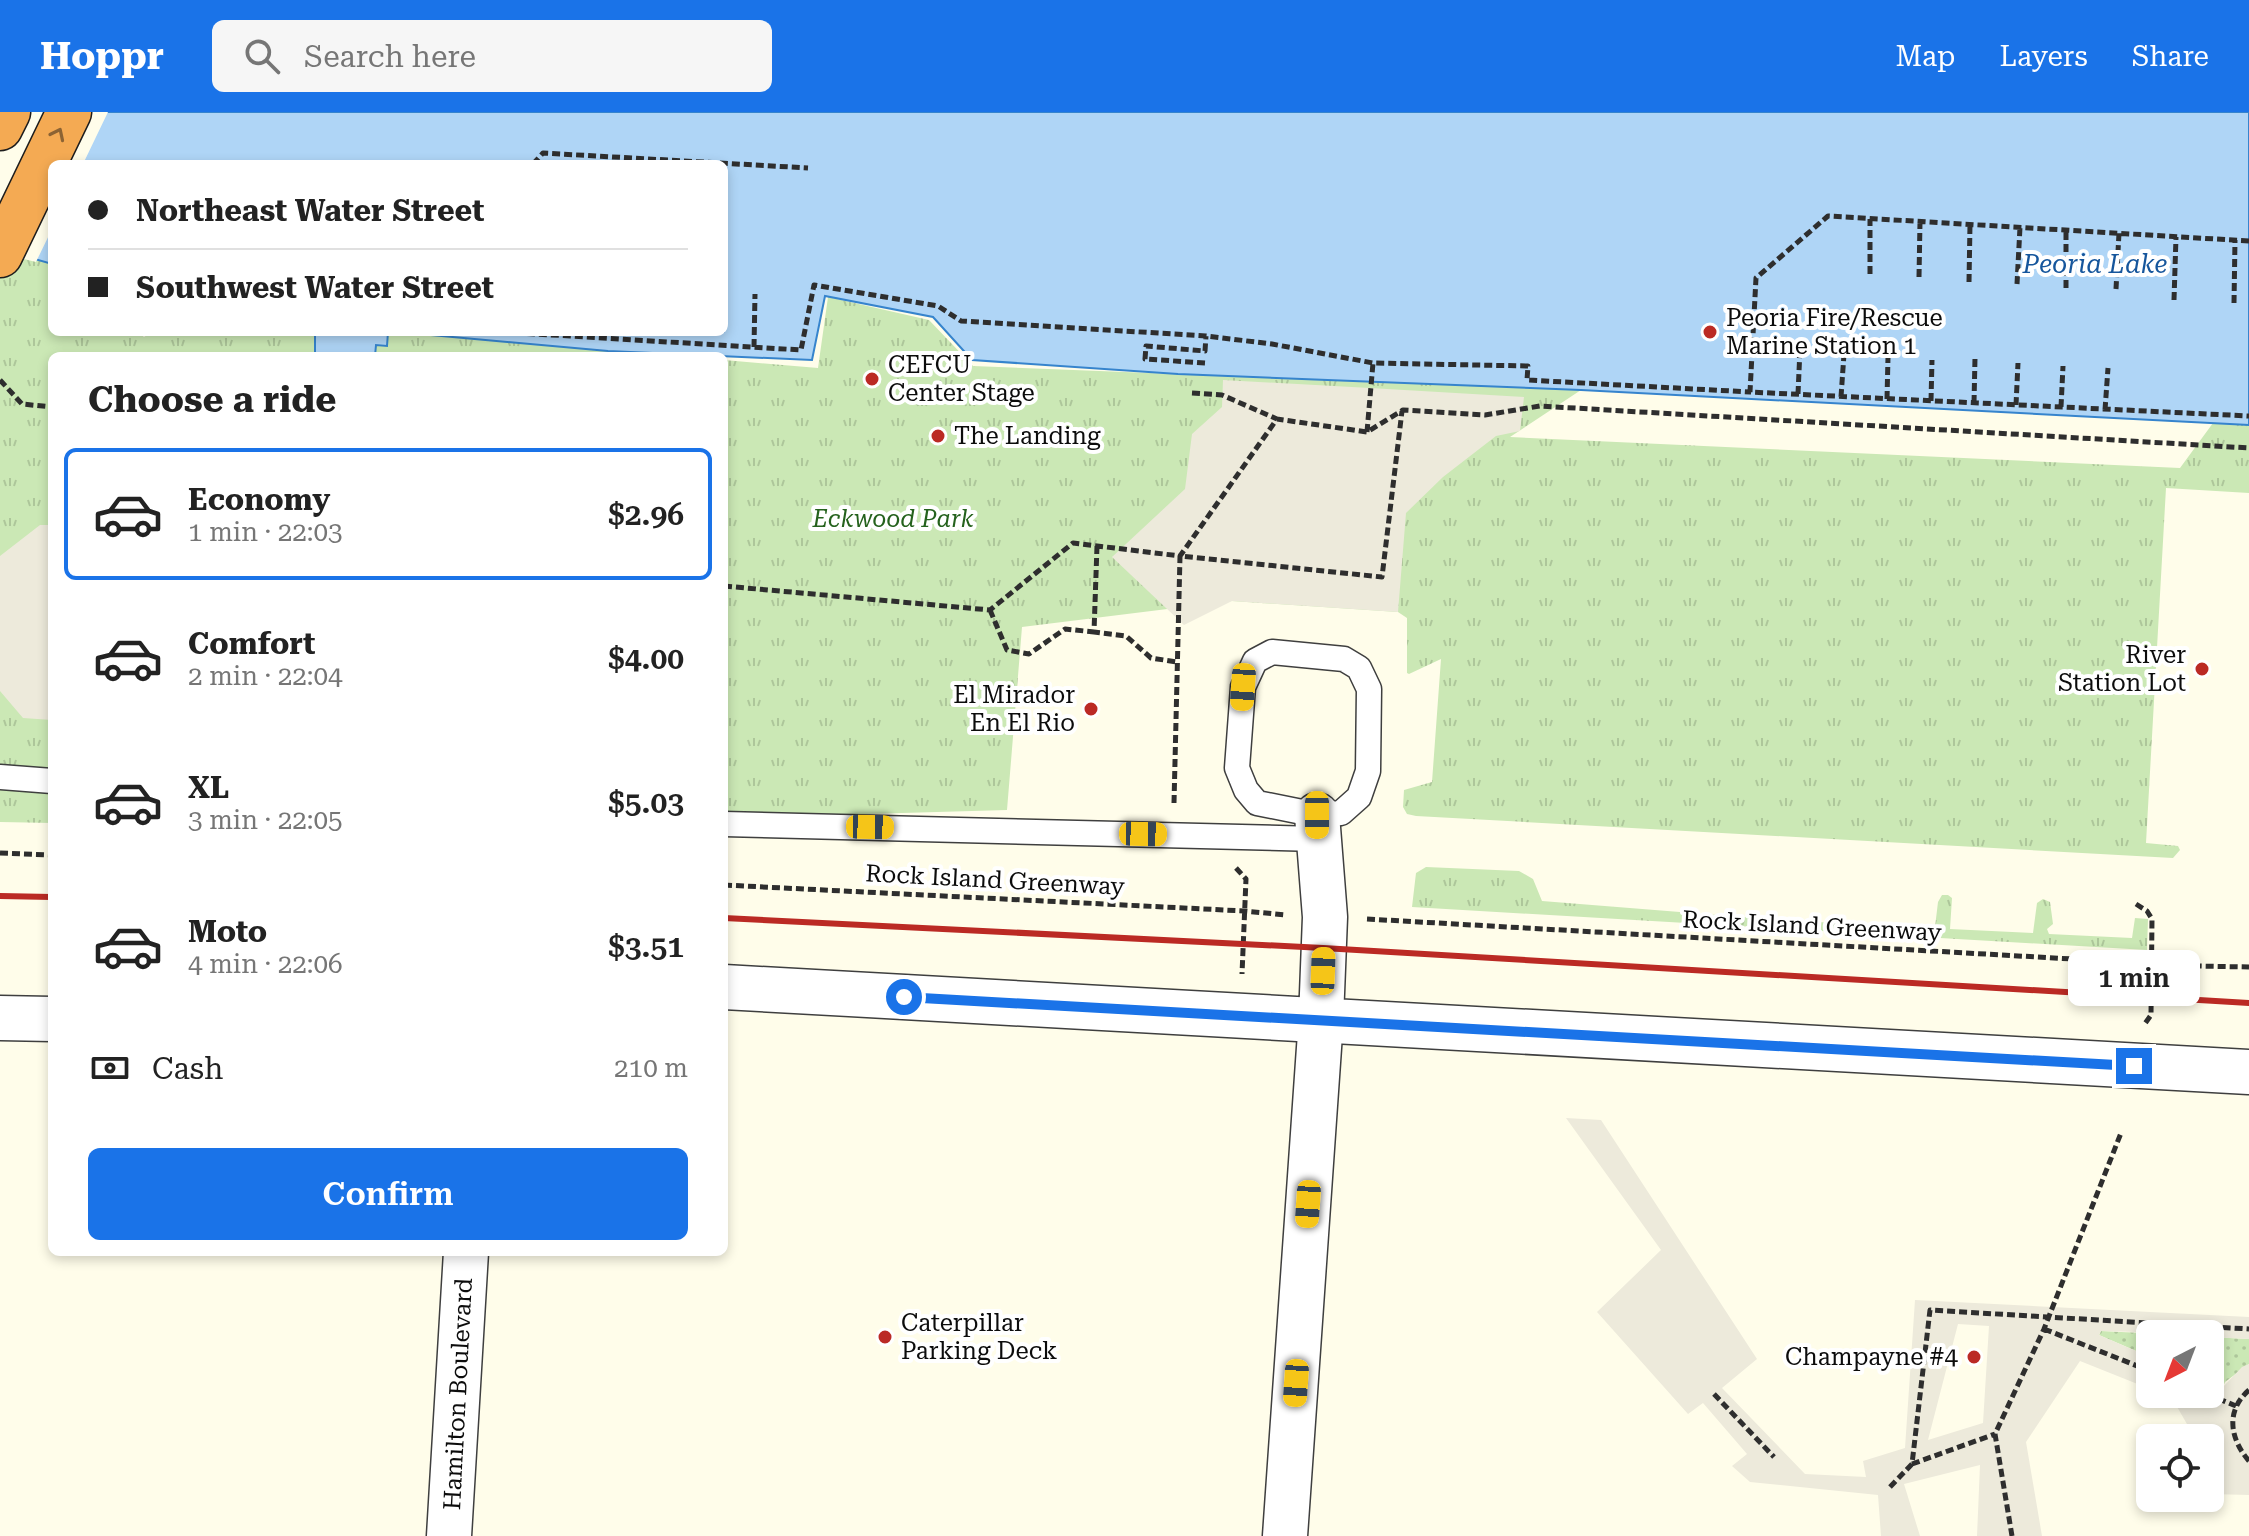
<!DOCTYPE html>
<html lang="en">
<head>
<meta charset="utf-8">
<style>
  body { margin:0; font-family:"Roboto Serif",serif; background:#f6f6f6; color:#222; height:100vh; display:flex; flex-direction:column; font-size:30px; white-space:nowrap }
  * { box-sizing:border-box; margin:0 }
  p { font-size:26px; color:#767676 }
  .icon { flex:none; width:44px; height:44px; fill:none; stroke:currentColor; stroke-width:2; stroke-linecap:round; stroke-linejoin:round }
  .map { position:relative; flex:1; overflow:hidden }
  .drawer { position:absolute; left:48px; top:240px; width:680px; height:904px; display:flex; flex-direction:column; background:#fff; border-radius:12px; box-shadow:0 4px 12px #0003 }
  .drawer>* { flex:none }
  .top-card { position:absolute; left:48px; top:48px; width:680px; height:176px; border-radius:12px; box-shadow:0 4px 12px #0003; display:grid; align-content:center; height:176px; padding:0 40px; background:#fff }
  .needle { width:52px; rotate:222deg }
  .controls { position:absolute; left:2136px; top:1208px; display:grid; gap:16px }
  .controls a { display:grid; place-items:center; width:88px; height:88px; border-radius:12px; background:#fff; box-shadow:0 4px 12px #0003; font-size:40px }
  .end { position:absolute; width:36px; height:36px; margin:-18px; border:10px solid #1a73e8; background:#fff; box-shadow:0 0 0 4px #fff }
  .from { border-radius:50% }
  .bubble { position:absolute; height:56px; border-radius:12px; background:#fff; box-shadow:0 4px 12px #0003; font-size:26px; font-weight:600; line-height:56px; text-align:center }
  .car { position:absolute; width:24px; height:48px; margin:-24px -12px; border-radius:10px; box-shadow:0 0 6px 2px #0007; background:linear-gradient(#f5c518 24%,#345 0 40%,#f5c518 0 76%,#345 0 86%,#f5c518 0) }
  .top-card b { display:flex; align-items:center; gap:28px; height:76px; font-size:30px }
  .top-card b+b { border-top:2px solid #e0e0e0 }
  .top-card i { width:20px; height:20px; background:#222 }
  ul { padding:0; list-style:none }
  li { display:flex; align-items:center; gap:24px; height:132px; margin:0 16px 12px; padding:0 24px; border:4px solid transparent; border-radius:12px }
  li div { flex:1 }
  li b { display:block; font-size:30px }
  li em { font-style:normal; font-weight:600 }
  li.on { border-color:#1a73e8 }
  li>.icon { width:72px; height:72px; stroke-width:1.5 }
  h2 { padding:0 40px; font-size:36px; line-height:96px }
  .pay { display:flex; align-items:center; gap:20px; height:88px; padding:0 40px; font-size:30px }
  .pay p { margin-inline-start:auto }
  .action { display:flex; gap:16px; margin-top:auto; padding:16px 40px }
  .action a { flex:1; height:92px; border-radius:12px; background:#1a73e8; color:#fff; font-size:32px; font-weight:600; line-height:92px; text-align:center }
  header { display:flex; align-items:center; gap:48px; box-sizing:border-box; height:112px; padding:0 40px; background:#1a73e8; color:#fff }
  header strong { font-size:38px }
  nav { display:flex; gap:44px; margin-inline-start:auto; font-size:28px }
  .search { width:560px; height:72px; background:#f6f6f6; display:flex; align-items:center; gap:20px; box-sizing:border-box; padding:0 28px; border-radius:12px; color:#767676; font-size:30px }
  .map>svg:first-child { display:block }
  .grass { fill:url(#grass-tufts) }
  .garden { fill:url(#garden-dots) }
  .plaza { fill:#edeadb; fill-rule:evenodd }
  .water { fill:#afd5f6; stroke:#3684cd; stroke-width:2 }
  .pier { fill:#fffdea }
  .lines { fill:none; stroke-linecap:round; stroke-linejoin:round }
  .service-casing { stroke:#3f3f3f; stroke-width:27 }
  .minor-casing { stroke:#3f3f3f; stroke-width:47 }
  .tertiary-casing { stroke:#3f3f3f; stroke-width:47 }
  .motorway-casing { stroke:#1d1d1d; stroke-width:47 }
  .path { stroke:#2e2e2e; stroke-width:5; stroke-dasharray:8 4; stroke-linecap:butt }
  .service { stroke:#fff; stroke-width:24 }
  .minor { stroke:#fff; stroke-width:44 }
  .tertiary { stroke:#fff; stroke-width:44 }
  .motorway { stroke:#f4aa53; stroke-width:44 }
  .rail { stroke:#bb2a24; stroke-width:6 }
  .oneway { stroke:#8c6333 }
  .route { stroke:#1a73e8; stroke-width:10 }
  .poi-dot { fill:#bb2a24; stroke:#fff; stroke-width:3 }
  .labels { text-anchor:middle; dominant-baseline:central; stroke-width:8; stroke-linejoin:round; paint-order:stroke }
  .poi-label { font-size:24px; fill:#0c0c0c; stroke:#fff; text-anchor:start }
  .park-label { font-size:24px; font-style:italic; fill:#25621d; stroke:#fff }
  .street-label { font-size:24px; fill:#0c0c0c; stroke:#fff }
  .water-label { font-size:26px; font-style:italic; fill:#16569c; stroke:#fff }
</style>
</head>
<body>
<header>
<strong>Hoppr</strong>
<div class="search"><svg class="icon" aria-label="search" viewBox="0 0 24 24"><circle cx="10" cy="10" r="6"/><path d="M15 15l6 6"/></svg>Search here</div>
<nav><a>Map</a><a>Layers</a><a>Share</a></nav>
</header>
<div class="map">
<svg width="2249" height="1424" viewBox="0 0 2249 1424">
  <defs>
    <pattern id="grass-tufts" width="24" height="20" patternUnits="userSpaceOnUse" patternTransform="scale(2)"><rect width="24" height="20" fill="#cbe8b5"/><path d="M3 7l-1-3M5 7V3M7 7l1-3M15 17l-1-3M17 17v-4M19 17l1-3" fill="none" stroke="#adc69a"/></pattern>
    <pattern id="garden-dots" width="8" height="8" patternUnits="userSpaceOnUse" patternTransform="scale(2)"><rect width="8" height="8" fill="#cbe8b5"/><path d="M2 2h.1M6 6h.1" fill="none" stroke="#adc69a" stroke-width="1.8" stroke-linecap="round"/></pattern>
  </defs>
  <rect width="100%" height="100%" fill="#fffdea"/>
  <path class="grass" d="M0 137 52 152V220H138L144 225 152 220H315V243L335 244H52V711L0 710Z
    M828 185 929 208 973 254 1581 278 1510 325 2180 356 2213 311 2249 313V381L2166 376 2146 731 2178 734 2180 738 2173 746 1416 704 1407 702 1403 695 1404 678 1432 670 1441 547 1409 562 1407 561V506L1398 500 1232 489 1022 515 1007 698 724 706V248L818 256Z
    M388 220H398L679 244H375L376 233H387Z
    M1426 755 1519 759 1533 767 1542 789 1793 809 1935 815 1938 790 1942 783H1948L1952 786 1950 817 2033 821 2037 791 2043 787 2050 790 2053 812 2047 817 2049 822 2132 826 2135 806 2148 807 2147 838 1412 795 1416 761Z"/>
  <path class="garden" d="M2101 1219 2162 1222H2150V1245L2099 1223Z
    M2210 1225 2249 1227V1252L2225 1270 2222 1277 2210 1271Z"/>
  <path class="plaza" d="M1223 268 1370 276 1524 285 1520 319 1496 324 1443 365 1406 401 1398 500 1232 489 1184 513 1112 445 1185 377 1192 322 1222 295Z
    M40 413H52V608L23 606 0 579V444Z
    M1566 1006 1601 1008 1757 1247 1722 1276 1805 1362 1866 1365 1863 1349 1905 1336 1915 1188 2249 1205V1227L2210 1225V1222L2101 1219 2099 1223 2150 1245V1277L2080 1249 2026 1330 2042 1424H1977L1980 1353 1904 1372 1920 1424H1881L1878 1383 1750 1370 1732 1354 1747 1342 1703 1291 1688 1302 1597 1200 1661 1138ZM1958 1212 1989 1214 1983 1311 1928 1328Z
    M2249 1252V1383L2210 1382V1326H2195L2172 1286 2162 1282H2210V1271L2222 1276 2242 1255Z"/>
  <path class="water" d="M0 0H2249V313L1581 278 1178 262 972 248 933 205 825 184 812 248 608 239 398 220H724V52H52V152L0 137Z
    M315 220H388L387 234 376 233 375 244 315 243Z"/>
  <path class="pier" d="M0 0H108L83 52H52V117L36 150 0 141Z"/>
  <g class="lines">
    <defs>
      <path id="service" d="M1272 540 1344 547 1359 556 1369 577 1368 659 1359 685 1341 701 1317 703 1257 691 1246 678 1237 656 1243 575 1255 549Z
        M0 665 52 669
        M724 712 1317 727"/>
      <path id="minor" d="M1317 703 1325 805 1321 907
        M724 875 2249 960
        M0 906 52 907
        M449 1424 466 1140"/>
      <path id="tertiary" d="M1285 1424 1321 907"/>
      <path id="motorway" d="M0 16 8 0
        M0 143 69 0"/>
    </defs>
    <use href="#service" class="service-casing"/>
    <use href="#minor" class="minor-casing"/>
    <use href="#tertiary" class="tertiary-casing"/>
    <use href="#motorway" class="motorway-casing"/>
    <path class="path" d="M533 52 543 41 808 56
      M2249 129 1828 104 1756 166 1750 280 2249 304
      M1870 162V107
      M1919 165 1920 110
      M1969 170 1970 112
      M2017 172 2020 115
      M2066 176V118
      M2116 177 2119 121
      M2174 188 2176 125
      M2234 191 2235 128
      M503 220 801 238 814 173 938 194 961 209 1206 224 1272 232 1373 251 1528 254 1527 268 1750 280
      M754 235 755 182
      M1205 251 1145 247 1146 234 1205 239 1206 224
      M0 268 22 292 52 295
      M1192 281 1222 283 1277 307
      M1798 282 1800 237
      M1841 285 1844 242
      M1887 287 1888 245
      M1931 289 1932 248
      M1974 291 1975 246
      M2016 293 2018 251
      M2061 295 2063 254
      M2105 298 2108 256
      M1367 320 1373 251
      M1097 434 1094 520 1126 524 1151 546 1177 550
      M724 474 990 498 1073 431 1180 444 1277 307 1367 320 1403 298 1485 303 1540 294 2249 336
      M990 498 1007 538 1029 542 1065 517 1094 520
      M1174 691 1180 444 1382 465 1402 299
      M0 741 52 743
      M1236 756 1246 767 1242 862
      M724 773 1244 799 1286 803
      M2136 792 2147 799 2152 807 2151 903 2144 913
      M1367 807 2196 854 2249 855
      M2044 1217 2150 1259
      M2249 1278C2225 1299 2230 1327 2249 1349
      M1714 1282 1774 1345
      M2207 1282 2236 1294
      M1912 1352 1995 1322
      M1890 1375 1912 1352 1930 1198 2249 1217
      M2012 1424 1995 1322 2044 1217 2121 1021"/>
    <use href="#service" class="service"/>
    <use href="#minor" class="minor"/>
    <use href="#tertiary" class="tertiary"/>
    <use href="#motorway" class="motorway"/>
    <path class="rail" d="M0 784 52 785
      M724 806 1323 836 2249 891"/>
  </g>
  <defs><path id="oneway-chevron" d="M-2-3.5L2.5 0L-2 3.5" fill="none" stroke-width="1.6" stroke-linecap="round" stroke-linejoin="round" transform="scale(2)"/></defs>
  <use class="oneway" href="#oneway-chevron" transform="translate(58 22) rotate(-64)"/>
  <g class="lines">
    <path class="route" d="M904 885 2134 954"/>
  </g>
  <g class="poi-dot">
    <circle cx="1710" cy="220" r="8"/>
    <circle cx="872" cy="267" r="8"/>
    <circle cx="938" cy="324" r="8"/>
    <circle cx="2202" cy="557" r="8"/>
    <circle cx="1091" cy="597" r="8"/>
    <circle cx="885" cy="1225" r="8"/>
    <circle cx="1974" cy="1245" r="8"/>
  </g>
  <g class="labels">
    <g class="poi-label">
      <text x="1726" y="206">Peoria Fire/Rescue<tspan x="1726" dy="28">Marine Station 1</tspan></text>
      <text x="888" y="253">CEFCU<tspan x="888" dy="28">Center Stage</tspan></text>
      <text x="954" y="324">The Landing</text>
      <text x="2186" y="543" text-anchor="end">River<tspan x="2186" dy="28">Station Lot</tspan></text>
      <text x="1075" y="583" text-anchor="end">El Mirador<tspan x="1075" dy="28">En El Rio</tspan></text>
      <text x="901" y="1211">Caterpillar<tspan x="901" dy="28">Parking Deck</tspan></text>
      <text x="1958" y="1245" text-anchor="end">Champayne #4</text>
    </g>
    <g class="park-label">
      <text x="893" y="407">Eckwood Park</text>
    </g>
    <g class="street-label">
      <text transform="translate(995 768) rotate(3)">Rock Island Greenway</text>
      <text transform="translate(1812 814) rotate(3)">Rock Island Greenway</text>
      <text transform="translate(458 1282) rotate(-87)">Hamilton Boulevard</text>
    </g>
    <g class="water-label">
      <text x="2095" y="152">Peoria Lake</text>
    </g>
  </g>
</svg>
<div class="controls">
<a><svg class="needle" viewBox="-14 -14 28 28"><path d="M0-13l5 13h-10z" fill="#e53935"/><path d="M0 13l5-13h-10z" fill="#767676"/></svg></a>
<a><svg class="icon" aria-label="locate" viewBox="0 0 24 24"><circle cx="12" cy="12" r="6"/><path d="M12 2v4M12 18v4M2 12h4M18 12h4"/></svg></a>
</div>
<i class="end from" style="left:904px;top:885px"></i>
<i class="end" style="left:2134px;top:954px"></i>
<div class="bubble" style="left:2068px;top:838px;width:132px">1 min</div>
<i class="car" style="left:1243px;top:575px;rotate:184deg"></i>
<i class="car" style="left:1317px;top:703px;rotate:180deg"></i>
<i class="car" style="left:870px;top:715px;rotate:91deg"></i>
<i class="car" style="left:1143px;top:722px;rotate:91deg"></i>
<i class="car" style="left:1323px;top:859px;rotate:2deg"></i>
<i class="car" style="left:1308px;top:1092px;rotate:184deg"></i>
<i class="car" style="left:1296px;top:1271px;rotate:184deg"></i>
<div class="top-card">
<b><i class="from"></i>Northeast Water Street</b>
<b><i></i>Southwest Water Street</b>
</div>
<section class="drawer">
<h2>Choose a ride</h2>
<ul>
<li class="on"><svg class="icon" aria-label="car" viewBox="0 0 24 24"><path d="M5 17H2v-5l4-1 3-4h7l3 4 3 1v5h-3M9 17h6M6 11h13"/><circle cx="7" cy="17" r="2"/><circle cx="17" cy="17" r="2"/></svg><div><b>Economy</b><p>1 min · 22:03</p></div><em>$2.96</em></li>
<li><svg class="icon" aria-label="car" viewBox="0 0 24 24"><path d="M5 17H2v-5l4-1 3-4h7l3 4 3 1v5h-3M9 17h6M6 11h13"/><circle cx="7" cy="17" r="2"/><circle cx="17" cy="17" r="2"/></svg><div><b>Comfort</b><p>2 min · 22:04</p></div><em>$4.00</em></li>
<li><svg class="icon" aria-label="car" viewBox="0 0 24 24"><path d="M5 17H2v-5l4-1 3-4h7l3 4 3 1v5h-3M9 17h6M6 11h13"/><circle cx="7" cy="17" r="2"/><circle cx="17" cy="17" r="2"/></svg><div><b>XL</b><p>3 min · 22:05</p></div><em>$5.03</em></li>
<li><svg class="icon" aria-label="car" viewBox="0 0 24 24"><path d="M5 17H2v-5l4-1 3-4h7l3 4 3 1v5h-3M9 17h6M6 11h13"/><circle cx="7" cy="17" r="2"/><circle cx="17" cy="17" r="2"/></svg><div><b>Moto</b><p>4 min · 22:06</p></div><em>$3.51</em></li>
</ul>
<div class="pay"><svg class="icon" aria-label="cash" viewBox="0 0 24 24"><path d="M3 7h18v10H3z"/><circle cx="12" cy="12" r="2"/></svg>Cash<p>210 m</p></div>
<div class="action"><a>Confirm</a></div>
</section>
</div>
</body>
</html>
